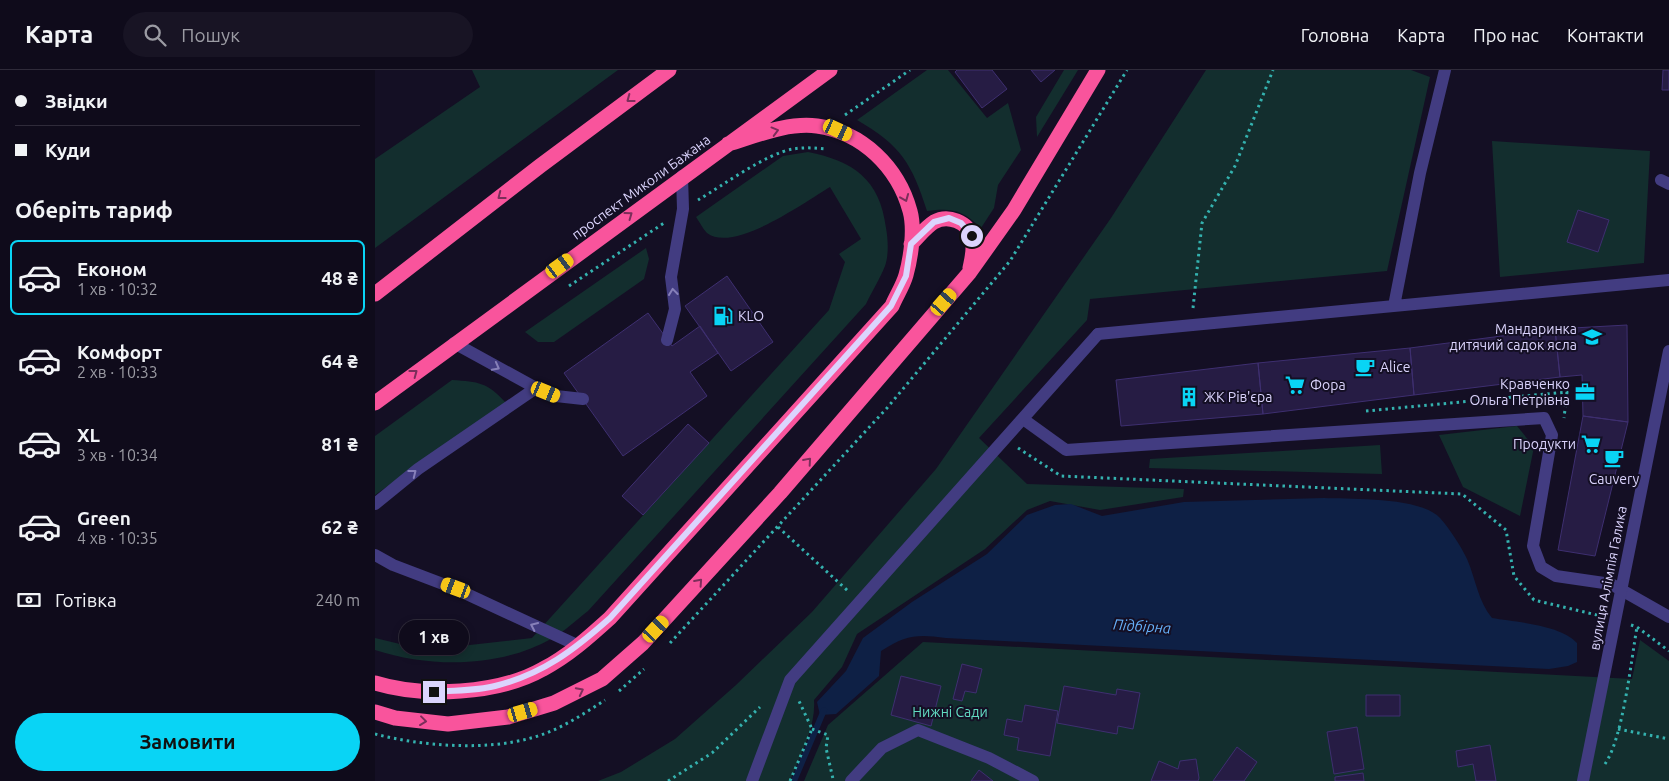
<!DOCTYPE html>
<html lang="uk">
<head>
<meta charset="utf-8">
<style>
  body { margin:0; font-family:Ubuntu,sans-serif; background:#181424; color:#f1f3f6; height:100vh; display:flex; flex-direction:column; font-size:19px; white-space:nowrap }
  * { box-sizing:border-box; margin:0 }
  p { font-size:16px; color:#9b9ba3 }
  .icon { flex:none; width:28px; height:28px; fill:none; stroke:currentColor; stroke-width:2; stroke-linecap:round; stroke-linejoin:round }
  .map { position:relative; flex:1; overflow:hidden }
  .sheet { display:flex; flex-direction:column; background:#0f0b1b; width:375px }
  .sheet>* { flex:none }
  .banner { display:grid; align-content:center; height:110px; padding:0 15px; background:#0f0b1b }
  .end { position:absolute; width:22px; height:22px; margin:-11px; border:6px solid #dbd4fd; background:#111; box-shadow:0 0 0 2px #111 }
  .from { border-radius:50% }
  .bubble { position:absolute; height:35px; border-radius:18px; background:#0f0b1b; box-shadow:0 2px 8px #0003,0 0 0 1px #2f2b3a; font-size:16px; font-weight:700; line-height:35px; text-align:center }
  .car { position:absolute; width:15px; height:30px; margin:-15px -8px; border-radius:6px; box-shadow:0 0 4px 1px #0007; background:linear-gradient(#f5c518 24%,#345 0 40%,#f5c518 0 76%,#345 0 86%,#f5c518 0) }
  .banner b { display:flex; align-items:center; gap:18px; height:48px; font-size:19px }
  .banner b+b { border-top:1px solid #2f2b3a }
  .banner i { width:12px; height:12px; background:#f1f3f6 }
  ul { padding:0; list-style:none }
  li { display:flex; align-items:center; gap:15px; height:75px; margin:0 10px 8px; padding:0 5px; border:2px solid transparent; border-radius:8px }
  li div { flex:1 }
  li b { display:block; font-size:19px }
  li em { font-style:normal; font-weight:700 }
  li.selected { border-color:#09d4f5 }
  li>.icon { width:45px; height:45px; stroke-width:1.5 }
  h2 { padding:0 15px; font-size:22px; line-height:60px }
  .pay { display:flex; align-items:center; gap:12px; height:55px; padding:0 15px; font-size:19px }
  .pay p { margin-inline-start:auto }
  .primary-button { display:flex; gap:10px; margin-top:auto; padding:10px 15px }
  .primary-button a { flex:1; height:58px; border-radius:30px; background:#09d4f5; color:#111; font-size:20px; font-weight:700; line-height:58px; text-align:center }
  header { display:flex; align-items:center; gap:30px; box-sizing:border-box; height:70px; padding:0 25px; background:#0f0b1b; border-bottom:1px solid #2f2b3a }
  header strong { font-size:24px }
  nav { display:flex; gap:28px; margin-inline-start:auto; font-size:18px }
  .search { width:350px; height:45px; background:#181424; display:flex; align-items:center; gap:12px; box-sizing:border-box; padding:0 18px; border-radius:28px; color:#9b9ba3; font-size:19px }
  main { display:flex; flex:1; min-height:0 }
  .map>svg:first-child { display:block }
  .green { fill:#132e2e }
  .water { fill:#0e2045 }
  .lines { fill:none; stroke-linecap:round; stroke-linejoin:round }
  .stream { stroke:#0e2045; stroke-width:6 }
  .building { fill:#261c44; stroke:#3e2f70 }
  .path { stroke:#34b2af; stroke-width:3; stroke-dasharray:2.5 4; stroke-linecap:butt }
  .lane { stroke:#423c81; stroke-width:12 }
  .street { stroke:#423c81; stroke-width:12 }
  .highway { stroke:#f9549c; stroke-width:15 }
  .oneway { stroke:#7b2e5a }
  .oneway2 { stroke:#8780b9 }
  .route { stroke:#dbd4fd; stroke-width:6 }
  .labels { text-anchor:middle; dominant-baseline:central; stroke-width:4; stroke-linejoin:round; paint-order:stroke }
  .street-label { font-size:14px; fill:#dbd4fd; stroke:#140f24 }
  .poi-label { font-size:14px; fill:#dbd4fd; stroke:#140f24; text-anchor:start }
  .park-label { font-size:14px; fill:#62dbc2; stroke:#140f24 }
  .water-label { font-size:15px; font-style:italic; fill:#66b0f9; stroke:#140f24 }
</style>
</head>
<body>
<header>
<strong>Карта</strong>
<div class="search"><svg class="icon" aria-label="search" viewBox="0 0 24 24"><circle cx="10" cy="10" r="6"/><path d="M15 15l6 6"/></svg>Пошук</div>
<nav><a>Головна</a><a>Карта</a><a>Про нас</a><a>Контакти</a></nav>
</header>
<main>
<section class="sheet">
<div class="banner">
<b><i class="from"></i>Звідки</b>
<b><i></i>Куди</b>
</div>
<h2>Оберіть тариф</h2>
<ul>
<li class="selected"><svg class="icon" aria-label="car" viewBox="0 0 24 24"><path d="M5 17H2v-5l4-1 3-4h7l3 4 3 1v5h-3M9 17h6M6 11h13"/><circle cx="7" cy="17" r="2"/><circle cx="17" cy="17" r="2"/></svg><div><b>Економ</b><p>1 хв · 10:32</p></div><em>48 ₴</em></li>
<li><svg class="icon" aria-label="car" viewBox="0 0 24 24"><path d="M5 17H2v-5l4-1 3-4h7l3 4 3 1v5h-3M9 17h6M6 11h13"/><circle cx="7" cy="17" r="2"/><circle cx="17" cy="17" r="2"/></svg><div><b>Комфорт</b><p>2 хв · 10:33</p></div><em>64 ₴</em></li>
<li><svg class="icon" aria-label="car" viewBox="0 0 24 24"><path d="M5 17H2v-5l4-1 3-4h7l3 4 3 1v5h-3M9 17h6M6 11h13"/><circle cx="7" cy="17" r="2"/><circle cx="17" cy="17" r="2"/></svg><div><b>XL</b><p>3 хв · 10:34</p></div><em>81 ₴</em></li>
<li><svg class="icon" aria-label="car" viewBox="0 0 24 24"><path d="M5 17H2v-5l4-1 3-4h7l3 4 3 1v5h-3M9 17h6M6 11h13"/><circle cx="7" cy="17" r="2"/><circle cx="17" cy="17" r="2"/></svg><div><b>Green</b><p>4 хв · 10:35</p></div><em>62 ₴</em></li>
</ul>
<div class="pay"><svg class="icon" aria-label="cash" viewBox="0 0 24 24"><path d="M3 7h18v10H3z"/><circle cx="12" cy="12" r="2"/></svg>Готівка<p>240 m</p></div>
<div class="primary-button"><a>Замовити</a></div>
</section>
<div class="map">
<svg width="1294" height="711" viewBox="0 0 1294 711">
  <rect width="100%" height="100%" fill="#140f24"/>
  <path class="green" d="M97 0H243L0 178V89L105 17Z
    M552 0H573L612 48 633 33 646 80 623 115 619 138 606 158C587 140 578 138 552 141 537 94 526 75 482 50Z
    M689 0H703L662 67 661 47Z
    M831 0H1036L1055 7 1012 201 715 229 712 250 604 368 652 414 809 419 808 427 725 440 675 431 652 440 610 479 482 564 467 597 439 630C441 657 425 686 415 711H223L246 702 300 669 361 615 437 542 561 399 736 148Z
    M1117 71 1275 81 1269 193 1125 207Z
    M433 82C478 91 505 109 511 158 513 169 514 185 510 196 505 209 497 221 491 234L213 541C201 550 189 562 176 569 124 598 56 598 0 580V568L50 580 157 568 454 240 470 192 464 184 486 169 455 117C431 131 359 184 332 163 328 159 324 151 321 147L408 86Z
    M271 178 274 189 269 209 179 272H163L150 262Z
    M77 310C104 312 112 312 131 333L0 425V366Z
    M1142 356 1159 377 1145 446 1088 417 1064 365Z
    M1005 375 1007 404 774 398 775 389Z
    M1265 570 1294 591V711H429L453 655 548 572 1257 609Z"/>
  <path class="water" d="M949 428C976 429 1046 427 1065 448 1074 458 1086 476 1092 489 1101 510 1103 531 1117 548 1141 552 1186 555 1202 573V592L1193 596 1174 599 571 568C542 564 531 565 506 581L504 606 461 644 445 645 442 632 471 601 488 568 537 532 612 484 652 445 680 435 696 434 727 446 809 432Z"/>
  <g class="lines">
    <path class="stream" d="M419 711 449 640"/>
  </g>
  <path class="building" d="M582 0H617L632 19 607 38 580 2Z
    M656 0H680L666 12Z
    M1288 0H1294V20H1287Z
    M1203 140 1234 150 1223 182 1192 172Z
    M352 206 398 272 356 301 310 236Z
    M273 243 297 276 325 256 343 283 315 302 332 326 248 386 189 303Z
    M1252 255 1253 352 1208 346 1207 305 1185 307 1180 259Z
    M1180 259 1185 307 1039 325 1035 278Z
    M1035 278 1039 325 888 344 883 293Z
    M883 293 888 344 746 356 741 310Z
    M1208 346 1253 352 1220 486 1183 480Z
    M313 354 334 373 268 445 247 426Z
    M587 594 607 599 601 623 590 621 587 631 578 629Z
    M526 606 566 616 556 656 516 645Z
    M689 616 741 625 742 619 765 623 758 659 743 656 742 664 682 653Z
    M991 625H1025V646H991Z
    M650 635 683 641 675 686 642 680 644 668 629 665 632 649 647 652Z
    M982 657 989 699 959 704 952 662Z
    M1115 675 1121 711H1101L1098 694 1083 697 1081 681Z
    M862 677 882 692 869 711H838Z
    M821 689 824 708 823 711H776L784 691 803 699 805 691Z
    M604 700 618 711H596Z
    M988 703 989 711H960V707Z"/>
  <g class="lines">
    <path class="path" d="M470 45 535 0
      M323 130C347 116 392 83 418 79 429 77 440 78 452 79
      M194 216 289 153
      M818 238 827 153 860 96 898 0
      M991 341 1192 322 1189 348
      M643 378 686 406 1087 424 1131 460 1139 506 1159 530 1226 546
      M403 457 473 521
      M1256 555 1262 557 1294 581
      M295 573 512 338 635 191 752 0
      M244 621 269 599
      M437 659 453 665 451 678 458 709
      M1243 659 1294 669
      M0 664C46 676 110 681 156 668 183 661 207 645 230 630
      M1230 694C1248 668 1256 591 1262 557
      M293 711 337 683 385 637
      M415 711 437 659 424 631"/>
    <path class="lane" d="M1286 110 1294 114
      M292 270 300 239 296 207 308 139 307 106
      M79 273 161 318 181 326 208 329
      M648 349 691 380 1169 348 1177 365 1158 476 1166 497 1181 506 1236 514 1294 547
      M0 434 43 399 161 318
      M0 485 18 495 81 519 204 576
      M377 711 415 610 723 264"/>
    <path class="street" d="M1019 236 1045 103 1070 0
      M723 264 1294 210
      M476 711 507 678 543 660 614 688 658 711
      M1208 711 1294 281"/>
    <path class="highway" d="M536 174C543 167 551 157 559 152 573 144 593 152 597 167 600 178 597 188 595 198
      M0 224 165 96 294 0
      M0 333 455 0
      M0 613C48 628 124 624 168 599 193 586 214 567 235 548L517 236C521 226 528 216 531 205 536 187 540 159 535 141 523 97 487 62 442 56 413 52 380 66 353 74
      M0 642 20 648 73 654 133 647 179 633 227 609 268 573 405 423 595 202 639 140 723 0"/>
  </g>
  <defs><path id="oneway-chevron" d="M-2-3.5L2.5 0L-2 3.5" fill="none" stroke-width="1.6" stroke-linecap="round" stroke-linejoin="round" transform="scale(1.25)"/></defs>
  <g class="oneway">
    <use href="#oneway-chevron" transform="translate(255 29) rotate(143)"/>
    <use href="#oneway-chevron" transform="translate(400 61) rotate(-15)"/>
    <use href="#oneway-chevron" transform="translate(126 126) rotate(142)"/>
    <use href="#oneway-chevron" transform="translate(530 128) rotate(68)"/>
    <use href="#oneway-chevron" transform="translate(254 145) rotate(-36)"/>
    <use href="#oneway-chevron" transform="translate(39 303) rotate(-37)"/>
    <use href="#oneway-chevron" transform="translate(433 391) rotate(-49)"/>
    <use href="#oneway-chevron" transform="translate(324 512) rotate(-48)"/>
    <use href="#oneway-chevron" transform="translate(205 621) rotate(-27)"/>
    <use href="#oneway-chevron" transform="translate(48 651) rotate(7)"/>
  </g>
  <g class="oneway2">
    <use href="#oneway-chevron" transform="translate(298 222) rotate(-97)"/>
    <use href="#oneway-chevron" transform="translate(121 297) rotate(28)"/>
    <use href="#oneway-chevron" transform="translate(38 403) rotate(-38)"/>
    <use href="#oneway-chevron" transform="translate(159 556) rotate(-155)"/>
  </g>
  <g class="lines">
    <path class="route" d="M59 622C79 620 101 621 120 616 168 604 199 580 235 548L516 236 531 206 536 174 559 152 574 148 586 153 597 166"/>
  </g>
  <defs>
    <symbol id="fuel-bare" viewBox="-9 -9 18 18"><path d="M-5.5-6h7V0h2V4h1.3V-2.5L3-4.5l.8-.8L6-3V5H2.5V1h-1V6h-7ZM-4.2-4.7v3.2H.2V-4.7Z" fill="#09d4f5" stroke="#140f24" stroke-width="2.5" paint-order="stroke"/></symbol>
    <symbol id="school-bare" viewBox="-9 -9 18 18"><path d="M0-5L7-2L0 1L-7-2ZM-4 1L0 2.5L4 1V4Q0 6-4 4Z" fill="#09d4f5" stroke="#140f24" stroke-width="2.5" paint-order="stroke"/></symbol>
    <symbol id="cafe-bare" viewBox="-9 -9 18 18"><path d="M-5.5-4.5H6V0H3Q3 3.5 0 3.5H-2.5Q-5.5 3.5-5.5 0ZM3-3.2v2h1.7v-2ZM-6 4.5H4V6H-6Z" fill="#09d4f5" stroke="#140f24" stroke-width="2.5" paint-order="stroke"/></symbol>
    <symbol id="supermarket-bare" viewBox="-9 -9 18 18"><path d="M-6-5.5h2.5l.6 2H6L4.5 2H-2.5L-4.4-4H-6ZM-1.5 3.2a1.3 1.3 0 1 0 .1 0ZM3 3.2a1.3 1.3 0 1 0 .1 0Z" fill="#09d4f5" stroke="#140f24" stroke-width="2.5" paint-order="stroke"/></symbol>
    <symbol id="office-bare" viewBox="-9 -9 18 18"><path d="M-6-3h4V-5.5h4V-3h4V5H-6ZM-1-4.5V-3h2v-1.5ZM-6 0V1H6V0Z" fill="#09d4f5" stroke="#140f24" stroke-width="2.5" paint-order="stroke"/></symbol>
    <symbol id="building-bare" viewBox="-9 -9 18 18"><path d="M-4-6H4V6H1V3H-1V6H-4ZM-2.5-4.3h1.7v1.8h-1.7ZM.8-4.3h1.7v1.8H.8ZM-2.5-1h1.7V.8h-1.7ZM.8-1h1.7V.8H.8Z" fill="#09d4f5" stroke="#140f24" stroke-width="2.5" paint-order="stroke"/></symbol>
  </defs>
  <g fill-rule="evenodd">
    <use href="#fuel-bare" x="334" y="232" width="28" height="28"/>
    <use href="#school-bare" x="1203" y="253" width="28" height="28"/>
    <use href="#cafe-bare" x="976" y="283" width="28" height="28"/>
    <use href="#supermarket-bare" x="906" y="301" width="28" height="28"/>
    <use href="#office-bare" x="1196" y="308" width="28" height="28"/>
    <use href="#building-bare" x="800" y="313" width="28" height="28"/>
    <use href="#supermarket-bare" x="1202" y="360" width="28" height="28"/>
    <use href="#cafe-bare" x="1225" y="374" width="28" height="28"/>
  </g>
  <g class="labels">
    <g class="street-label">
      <text transform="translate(266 117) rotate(-36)">проспект Миколи Бажана</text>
      <text transform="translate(1233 508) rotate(-79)">вулиця Алімпія Галика</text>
    </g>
    <g class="poi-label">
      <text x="363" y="246">KLO</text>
      <text x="1202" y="259" text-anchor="end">Мандаринка<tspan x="1202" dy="16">дитячий садок ясла</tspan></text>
      <text x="1005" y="297">Alice</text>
      <text x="1195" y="314" text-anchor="end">Кравченко<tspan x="1195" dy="16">Ольга Петрівна</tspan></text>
      <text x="935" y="315">Фора</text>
      <text x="829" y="327">ЖК Рів'єра</text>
      <text x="1201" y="374" text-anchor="end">Продукти</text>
      <text x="1239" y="409" text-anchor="middle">Cauvery</text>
    </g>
    <g class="park-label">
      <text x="575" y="642">Нижні Сади</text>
    </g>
    <g class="water-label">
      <text transform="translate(767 556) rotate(4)">Підбірна</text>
    </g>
  </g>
</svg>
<i class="end from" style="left:597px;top:166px"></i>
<i class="end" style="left:59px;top:622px"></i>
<div class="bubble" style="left:24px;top:550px;width:70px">1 хв</div>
<i class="car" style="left:463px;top:60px;rotate:115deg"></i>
<i class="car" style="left:185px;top:196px;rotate:54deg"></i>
<i class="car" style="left:569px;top:232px;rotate:41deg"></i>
<i class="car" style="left:171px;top:322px;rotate:112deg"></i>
<i class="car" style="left:81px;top:518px;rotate:290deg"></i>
<i class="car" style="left:281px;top:559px;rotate:43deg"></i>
<i class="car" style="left:148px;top:642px;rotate:74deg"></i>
</div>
</main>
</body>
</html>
